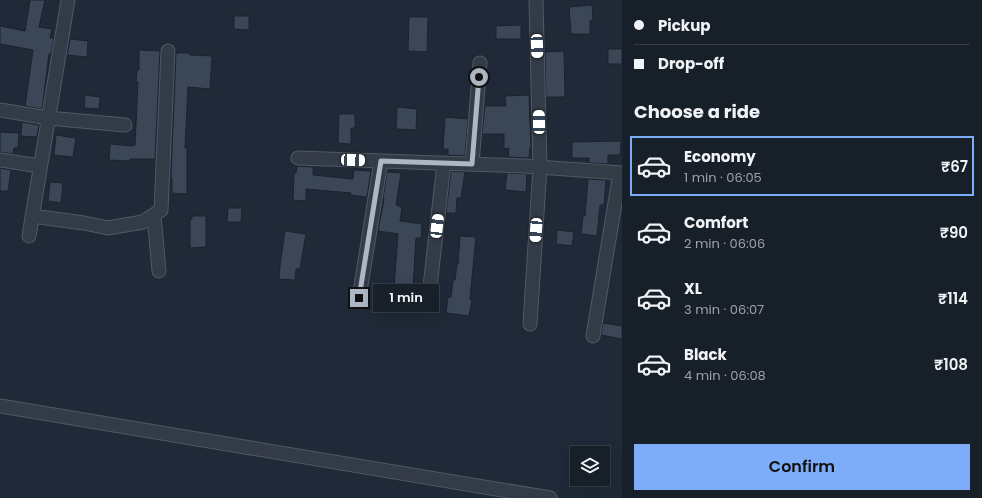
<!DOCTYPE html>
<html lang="en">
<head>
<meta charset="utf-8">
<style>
  body { margin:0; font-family:Poppins,sans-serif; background:#242c35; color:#f1f3f6; height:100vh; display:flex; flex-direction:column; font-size:15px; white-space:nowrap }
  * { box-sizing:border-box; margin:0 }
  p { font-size:13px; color:#9ea2a8 }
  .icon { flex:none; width:22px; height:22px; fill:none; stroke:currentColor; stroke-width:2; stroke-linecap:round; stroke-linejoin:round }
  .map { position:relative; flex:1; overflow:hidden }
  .side { display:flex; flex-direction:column; background:#171f29; width:360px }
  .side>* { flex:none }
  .banner { display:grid; align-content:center; height:88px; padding:0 12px; background:#171f29 }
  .controls { position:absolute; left:570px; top:446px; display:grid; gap:8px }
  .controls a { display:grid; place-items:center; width:40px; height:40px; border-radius:0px; background:#171f29; box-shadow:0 4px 16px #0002,0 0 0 1px #363d46; font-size:20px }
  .end { position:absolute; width:18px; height:18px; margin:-9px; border:5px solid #adb6c4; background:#111; box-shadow:0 0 0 2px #111 }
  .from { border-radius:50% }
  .bubble { position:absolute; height:28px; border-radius:0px; background:#171f29; box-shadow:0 4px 16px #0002,0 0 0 1px #363d46; font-size:13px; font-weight:600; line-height:28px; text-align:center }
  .car { position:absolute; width:12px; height:24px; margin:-12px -6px; border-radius:5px; box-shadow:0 0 3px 1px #0007; background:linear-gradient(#fff 24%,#345 0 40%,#fff 0 76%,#345 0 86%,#fff 0) }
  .banner b { display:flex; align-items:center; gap:14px; height:38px; font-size:15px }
  .banner b+b { border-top:1px solid #363d46 }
  .banner i { width:10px; height:10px; background:#f1f3f6 }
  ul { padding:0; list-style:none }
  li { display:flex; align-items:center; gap:12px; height:60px; margin:0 8px 6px; padding:0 4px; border:2px solid transparent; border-radius:0px }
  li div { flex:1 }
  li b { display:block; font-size:15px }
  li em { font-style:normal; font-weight:600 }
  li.active { border-color:#7dacf9 }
  li>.icon { width:36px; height:36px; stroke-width:1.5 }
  h2 { padding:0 12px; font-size:18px; line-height:48px }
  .action { display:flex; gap:8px; margin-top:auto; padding:8px 12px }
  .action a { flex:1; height:46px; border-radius:0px; background:#7dacf9; color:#111; font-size:16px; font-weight:600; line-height:46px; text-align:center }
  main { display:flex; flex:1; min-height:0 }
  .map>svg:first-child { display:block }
  .building { fill:#3b4757; stroke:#1a222e }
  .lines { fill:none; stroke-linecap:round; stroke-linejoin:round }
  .street-casing { stroke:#505965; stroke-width:15 }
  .street { stroke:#333b47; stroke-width:13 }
  .route { stroke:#adb6c4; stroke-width:5 }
</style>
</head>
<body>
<main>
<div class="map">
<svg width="622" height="498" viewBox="0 0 622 498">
  <rect width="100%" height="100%" fill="#1f2937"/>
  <path class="building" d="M30 0H45L39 27 52 29 50 38H54L51 54H49L42 109 25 106 33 50 0 44V26L25 31Z
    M592 5 593 20 590 21V34H571L569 7Z
    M234 16H249V30L234 29Z
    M409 17H428L427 52 408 51Z
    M521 25V39H496V26Z
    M70 39 88 41 87 57 67 55Z
    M608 49H622V64H608Z
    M139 50 160 51 155 159H130V161L109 160 110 144 133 146V145H135L138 82H136L137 70H139Z
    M564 51 565 97H546L545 52Z
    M176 53H190V55L212 56 210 89 188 87 185 148H187V194L172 193V178H171V174Z
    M85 95 100 97 99 109 84 108Z
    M529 95 531 148H530L529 158 508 157 509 148 504 149V134H482L485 106H506L505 96Z
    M397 107 417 109 416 130 396 129Z
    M339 114H355V128H351V144L338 143Z
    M445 117 468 119 465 156 448 155V149H443Z
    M22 122 39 125 37 137 21 136Z
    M0 132 19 133 18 148H14L13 154 0 152Z
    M56 135 76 138 73 157 54 155Z
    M621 141 620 155H608V164L589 163V158H572V142Z
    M297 166 313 167V175L353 179 354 170 371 171 367 197 350 195 351 193 306 189V201L293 200 294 173H296Z
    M0 168 11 170 8 191H0Z
    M451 171 465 172 461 198H457L456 213H446Z
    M387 172 401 173 396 205 402 207 400 221 422 224 421 238H416L413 288H415L414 303 392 302 393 287H394L398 234 378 231 384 199 383 198Z
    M507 173 527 174 526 192 505 190Z
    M588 179 606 180 604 205H600L597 236 581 234 583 216H585Z
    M50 182 63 183 61 203 48 201Z
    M228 208H242L241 222H227Z
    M192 216H206V247L190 248V219H192Z
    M557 230 574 232 572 246 556 244Z
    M285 231 306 234 300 269H296L295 280 279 279 280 265Z
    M460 236 476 237 470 299 472 300 469 316 446 313 448 297H451L453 280H455L457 264H458Z
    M603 323 622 326V339L601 335Z"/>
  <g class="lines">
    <defs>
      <path id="street" d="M0 110 48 118 125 125
        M298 158 524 166 622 173
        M0 160 40 166
        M472 164 480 63
        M154 215 159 271
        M32 216 84 223 108 228 143 222 161 210 168 51
        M29 236 68 0
        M359 298 381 161
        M428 304 444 163
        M530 324 540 167 536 0
        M593 336 620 173
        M0 406 550 498"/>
    </defs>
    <use href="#street" class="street-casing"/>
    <use href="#street" class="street"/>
  </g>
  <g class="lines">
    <path class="route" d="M359 298 381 161 472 164 479 77"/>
  </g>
</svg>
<div class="controls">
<a><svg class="icon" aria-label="layers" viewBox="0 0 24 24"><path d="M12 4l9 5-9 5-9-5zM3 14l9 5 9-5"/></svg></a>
</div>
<i class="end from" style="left:479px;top:77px"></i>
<i class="end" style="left:359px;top:298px"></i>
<div class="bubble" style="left:373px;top:284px;width:66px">1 min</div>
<i class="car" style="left:537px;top:46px;rotate:178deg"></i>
<i class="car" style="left:539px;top:122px;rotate:359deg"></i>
<i class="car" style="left:353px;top:160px;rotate:92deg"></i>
<i class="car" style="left:437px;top:226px;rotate:7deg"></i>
<i class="car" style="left:536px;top:230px;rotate:184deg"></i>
</div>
<section class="side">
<div class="banner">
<b><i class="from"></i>Pickup</b>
<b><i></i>Drop-off</b>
</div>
<h2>Choose a ride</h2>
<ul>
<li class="active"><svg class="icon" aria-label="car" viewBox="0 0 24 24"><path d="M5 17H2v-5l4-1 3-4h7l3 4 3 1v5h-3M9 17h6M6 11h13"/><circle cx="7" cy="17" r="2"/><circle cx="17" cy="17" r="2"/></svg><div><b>Economy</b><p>1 min · 06:05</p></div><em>₹67</em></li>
<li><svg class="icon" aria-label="car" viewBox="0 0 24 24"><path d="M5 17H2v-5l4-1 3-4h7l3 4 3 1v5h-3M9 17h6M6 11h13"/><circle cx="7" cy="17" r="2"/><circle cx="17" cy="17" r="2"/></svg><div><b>Comfort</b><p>2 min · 06:06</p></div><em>₹90</em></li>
<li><svg class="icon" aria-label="car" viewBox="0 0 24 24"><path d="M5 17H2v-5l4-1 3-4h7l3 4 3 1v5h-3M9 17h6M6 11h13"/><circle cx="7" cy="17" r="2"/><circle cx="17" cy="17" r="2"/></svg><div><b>XL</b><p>3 min · 06:07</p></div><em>₹114</em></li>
<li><svg class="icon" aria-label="car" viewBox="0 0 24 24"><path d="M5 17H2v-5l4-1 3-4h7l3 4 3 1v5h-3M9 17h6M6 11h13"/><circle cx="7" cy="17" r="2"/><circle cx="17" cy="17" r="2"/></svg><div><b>Black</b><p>4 min · 06:08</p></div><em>₹108</em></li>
</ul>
<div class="action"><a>Confirm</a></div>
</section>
</main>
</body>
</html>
